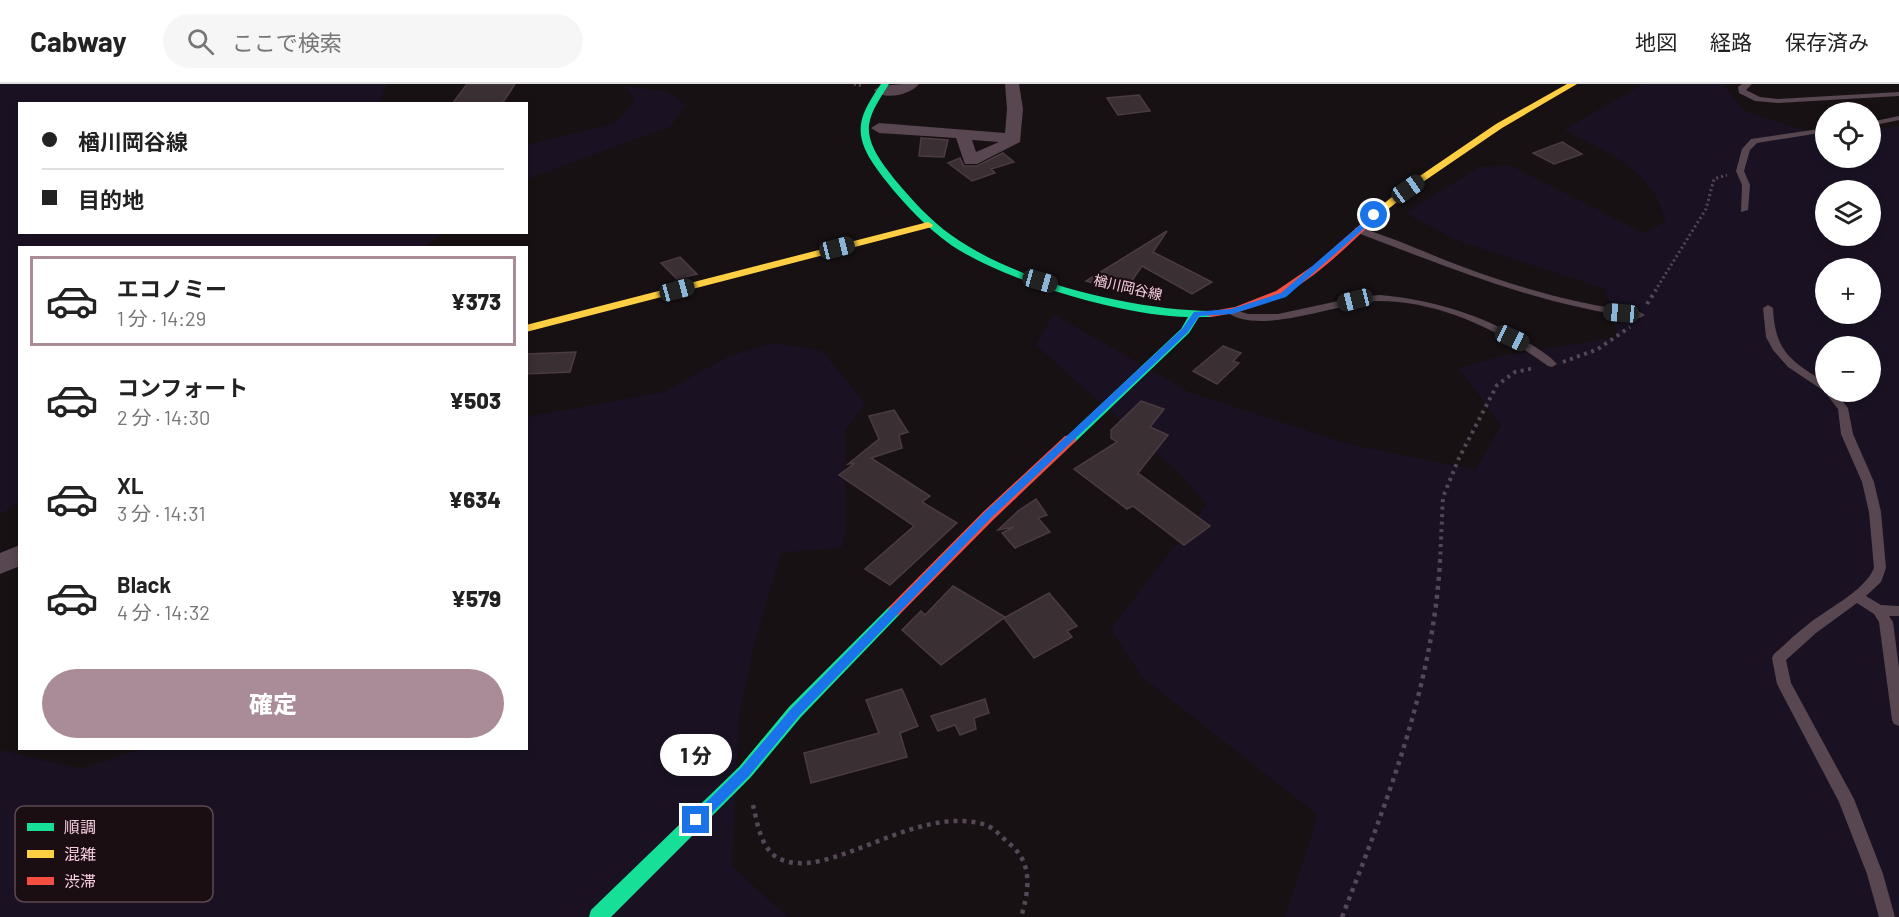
<!DOCTYPE html>
<html lang="ja">
<head>
<meta charset="utf-8">
<style>
  body { margin:0; font-family:Barlow,"Noto Sans JP",sans-serif; background:#f6f6f6; color:#222; height:100vh; display:flex; flex-direction:column; font-size:22px; white-space:nowrap }
  * { box-sizing:border-box; margin:0 }
  p { font-size:20px; color:#767676 }
  .icon { flex:none; width:33px; height:33px; fill:none; stroke:currentColor; stroke-width:2; stroke-linecap:round; stroke-linejoin:round }
  .map { position:relative; flex:1; overflow:hidden }
  .panel { position:absolute; left:18px; top:162px; width:510px; height:504px; display:flex; flex-direction:column; background:#fff; border-radius:0px; box-shadow:0 3px 9px #0003 }
  .panel>* { flex:none }
  .banner { position:absolute; left:18px; top:18px; width:510px; height:132px; border-radius:0px; box-shadow:0 3px 9px #0003; display:grid; align-content:center; height:132px; padding:0 24px; background:#fff }
  .buttons { position:absolute; left:1815px; top:18px; display:grid; gap:12px }
  .buttons a { display:grid; place-items:center; width:66px; height:66px; border-radius:50%; background:#fff; box-shadow:0 3px 9px #0003; font-size:30px }
  .end { position:absolute; width:27px; height:27px; margin:-14px; border:8px solid #1a73e8; background:#fff; box-shadow:0 0 0 3px #fff }
  .from { border-radius:50% }
  .bubble { position:absolute; height:42px; border-radius:21px; background:#fff; box-shadow:0 3px 9px #0003; font-size:20px; font-weight:800; line-height:42px; text-align:center }
  .car { position:absolute; width:18px; height:36px; margin:-18px -9px; border-radius:8px; box-shadow:0 0 4px 2px #0007; background:linear-gradient(#222 24%,#8ab4d8 0 40%,#222 0 76%,#8ab4d8 0 86%,#222 0) }
  .banner b { display:flex; align-items:center; gap:21px; height:57px; font-size:22px }
  .banner b+b { border-top:2px solid #e0e0e0 }
  .banner i { width:15px; height:15px; background:#222 }
  ul { padding:10px 0 0; list-style:none }
  li { display:flex; align-items:center; gap:18px; height:90px; margin:0 12px 9px; padding:0 12px; border:3px solid transparent; border-radius:0px }
  li div { flex:1 }
  li b { display:block; font-size:22px }
  li em { font-style:normal; font-weight:800 }
  li.on { border-color:#aa8c99 }
  li>.icon { width:54px; height:54px; stroke-width:1.5 }
  .primary-button { display:flex; gap:12px; margin-top:auto; padding:12px 24px }
  .primary-button a { flex:1; height:69px; border-radius:36px; background:#aa8c99; color:#fff; font-size:24px; font-weight:800; line-height:69px; text-align:center }
  header { display:flex; align-items:center; gap:36px; box-sizing:border-box; height:84px; padding:0 30px; background:#fff; border-bottom:2px solid #e0e0e0 }
  header strong { font-size:28px }
  nav { display:flex; gap:33px; margin-inline-start:auto; font-size:21px }
  .search { width:420px; height:54px; background:#f6f6f6; display:flex; align-items:center; gap:15px; box-sizing:border-box; padding:0 21px; border-radius:33px; color:#767676; font-size:22px }
  .map>svg:first-child { display:block }
  .green { fill:#1a1223; fill-rule:evenodd }
  .building { fill:#3a2f33; stroke:#4b3b42; stroke-width:1.5 }
  .lines { fill:none; stroke-linecap:round; stroke-linejoin:round }
  .path-far2 { stroke:#564757; stroke-width:3; stroke-dasharray:2 3; stroke-linecap:butt }
  .path-far1 { stroke:#564757; stroke-width:4; stroke-dasharray:3 4.5; stroke-linecap:butt }
  .path { stroke:#564757; stroke-width:4.5; stroke-dasharray:4 5; stroke-linecap:butt }
  .lane { fill:#584750; fill-rule:evenodd }
  .street { fill:#584750; fill-rule:evenodd }
  .fast { fill:#16e098; fill-rule:evenodd }
  .slow { fill:#ffcf43; fill-rule:evenodd }
  .jam { fill:#f24e42; fill-rule:evenodd }
  .route { fill:#1a73e8 }
  .labels { text-anchor:middle; dominant-baseline:central; stroke-width:4.5; stroke-linejoin:round; paint-order:stroke }
  .far-street-label { font-size:14px; fill:#f9cee1; stroke:#1b0e13 }
  .key { fill:#1b0e13; stroke:#5e4851; stroke-width:1.5 }
  .key-label { font-size:16px; fill:#f9cee1 }
</style>
</head>
<body>
<header>
<strong>Cabway</strong>
<div class="search"><svg class="icon" aria-label="search" viewBox="0 0 24 24"><circle cx="10" cy="10" r="6"/><path d="M15 15l6 6"/></svg>ここで検索</div>
<nav><a>地図</a><a>経路</a><a>保存済み</a></nav>
</header>
<div class="map">
<svg width="1899" height="833" viewBox="0 0 1899 833">
  <rect width="100%" height="100%" fill="#181114"/>
  <path class="green" d="M0 0H387L379 19 20 20V148L443 149 423 164H20L19 418 0 431Z
    M1643 0H1727L1724 2 1744 27 1825 53 1826 74H1870L1871 46 1899 42V833H1285L1318 731 1142 593 1111 545 1207 420 1176 386 1036 261 1053 230 1189 308 1348 360 1476 386 1501 341 1459 284 1502 272 1618 253 1606 205 1461 158 1405 129 1480 83 1511 82 1644 149 1666 137C1650 82 1611 71 1564 46ZM1826 106H1870V152H1826ZM1826 184H1870V230H1826ZM1826 262H1870V308H1826Z
    M626 2 668 8 685 21 671 42 527 95V61L614 40 635 17Z
    M772 259 822 267 865 320 845 346 846 444 842 463 781 469 754 561 739 633 732 782 787 833H0V666L81 685 142 664H526L527 333 665 308 727 273Z"/>
  <path class="building" d="M467 0H515L502 20H452Z
    M1139 11 1150 27 1118 31 1107 14Z
    M921 54 948 56 944 73 919 72Z
    M1562 58 1582 70 1554 80 1533 69Z
    M1003 69 1014 78 991 85 995 89 972 97 948 79 960 74 964 82H977Z
    M1167 147 1153 168 1212 198 1192 210 1142 182 1124 208 1086 197Z
    M680 173 697 190 677 195 661 179Z
    M1223 262 1241 269 1233 277 1239 279 1217 300 1193 287Z
    M576 268 570 288 526 290V270Z
    M1141 317 1164 325 1150 343 1168 351 1138 389 1210 442 1184 461 1133 422 1127 425 1074 385 1117 358 1111 354V346Z
    M894 326 908 348 899 351 902 364 871 374 930 412 922 418 957 439 890 501 865 485 914 442 839 391 855 379 848 380 879 355 869 332Z
    M1036 415 1047 431 1038 434 1050 448 1015 464 1002 449 1014 443 998 446 1018 427Z
    M953 502 1005 533 941 581 902 546 921 527 925 531Z
    M1049 509 1077 542 1067 547 1072 553 1034 574 1004 534Z
    M902 605 918 642 900 649 907 673 811 699 804 669 879 649 866 616Z
    M985 615 989 629 974 634 976 645 960 651 955 641 938 647 931 632Z"/>
  <g class="lines">
    <path class="path-far2" d="M854 0 863 2
      M1655 207 1706 125 1714 95 1727 91"/>
    <path class="path-far1" d="M1647 220 1656 206
      M1563 278 1598 265 1630 243
      M1440 478 1443 413 1459 374 1497 301 1515 288 1535 284"/>
    <path class="path" d="M753 721C757 738 761 765 778 774 827 800 916 718 986 741 995 744 1003 755 1011 761 1033 780 1029 807 1021 833
      M1342 833C1387 718 1433 601 1440 477"/>
    <path class="lane" d="M1742 0H1752L1746 6 1760 13 1778 15 1899 8V12L1778 19 1755 17 1739 9 1738 3Z
      M1899 32V36L1870 42V38Z
      M1826 44V48L1757 59 1750 66 1744 87 1750 101 1748 126 1741 128 1742 101 1736 87 1742 65 1751 55Z
      M1358 143C1395 154 1430 171 1466 184 1523 205 1580 221 1640 228L1645 231 1640 234C1538 221 1450 184 1355 148V144Z
      M1380 211C1433 216 1482 231 1527 258 1537 264 1549 271 1557 280L1552 283 1548 282C1501 247 1440 217 1379 217 1340 218 1259 253 1227 228L1232 225 1248 230H1278L1357 213Z
      M1768 221 1773 224C1775 268 1791 277 1826 299V308H1835L1848 324 1853 350 1874 398 1881 428 1886 484 1881 498 1866 512 1881 521 1899 522V532H1889L1893 538 1899 584V642L1894 640 1892 636 1879 538 1874 530 1857 519 1816 549 1786 576 1791 599 1854 715 1883 790 1895 833H1879L1867 790 1839 718 1777 600 1772 574 1774 570C1785 561 1795 550 1806 542 1826 525 1864 508 1874 484L1869 428 1862 398 1841 350 1838 325 1824 307 1788 283 1773 266 1766 253 1763 224Z"/>
    <path class="street" d="M903 0H919C910 11 884 17 874 6L881 2Z
      M1005 0H1019L1023 25 1020 58 977 80H965L956 54 879 49 871 44 879 39 1005 49 1007 25ZM972 56 999 58 976 68Z
      M20 461V482L0 490V469Z"/>
    <path class="fast" d="M881 0H889C882 12 871 26 869 41 867 62 884 81 896 97 913 117 930 136 951 151 1016 198 1132 226 1211 227L1217 230 1211 233H1199L1189 249 1075 358 1070 359 1064 355 1181 245 1188 233C1123 232 1005 197 951 161 926 143 905 121 886 97 874 81 858 62 861 40 863 26 873 12 881 0Z
      M895 520 900 522 902 526 900 530 801 633 751 693 611 833H589L591 826 739 683 789 623 890 522Z"/>
    <path class="slow" d="M1567 0H1577L1502 44 1414 104 1375 136 1371 137 1366 134 1408 100 1496 40Z
      M928 138 933 141 932 143 526 248V241Z"/>
    <path class="jam" d="M1371 131 1376 134 1375 136C1320 188 1289 221 1211 233L1205 230 1207 228 1235 223 1276 207 1314 181Z
      M1070 351 1075 352 1076 355 1075 358 993 436 900 530 895 532 890 530 888 526 890 522 983 428 1065 352Z"/>
  </g>
  <path class="route" d="M1374 129 1377 133 1286 213 1232 230 1199 232 1188 248 991 434 799 632 749 692 700 741H692V732L741 684 791 625 984 429 1182 245 1194 228 1231 225 1281 209Z"/>
  <g class="labels">
    <g class="far-street-label">
      <text transform="translate(1128 203) rotate(13)">楢川岡谷線</text>
    </g>
  </g>
  <rect x="15" y="722" width="198" height="96" rx="9" class="key"/>
  <rect x="27" y="739" width="27" height="8" fill="#16e098"/>
  <rect x="27" y="766" width="27" height="8" fill="#ffcf43"/>
  <rect x="27" y="793" width="27" height="8" fill="#f24e42"/>
  <g class="key-label">
    <text x="64" y="749">順調</text>
    <text x="64" y="776">混雑</text>
    <text x="64" y="803">渋滞</text>
  </g>
</svg>
<div class="buttons">
<a><svg class="icon" aria-label="locate" viewBox="0 0 24 24"><circle cx="12" cy="12" r="6"/><path d="M12 2v4M12 18v4M2 12h4M18 12h4"/></svg></a>
<a><svg class="icon" aria-label="layers" viewBox="0 0 24 24"><path d="M12 4l9 5-9 5-9-5zM3 14l9 5 9-5"/></svg></a>
<a>+</a>
<a>−</a>
</div>
<i class="end from" style="left:1374px;top:131px"></i>
<i class="end" style="left:696px;top:736px"></i>
<div class="bubble" style="left:660px;top:650px;width:72px">1 分</div>
<i class="car" style="left:1408px;top:105px;rotate:55deg"></i>
<i class="car" style="left:837px;top:164px;rotate:76deg"></i>
<i class="car" style="left:1040px;top:197px;rotate:106deg"></i>
<i class="car" style="left:677px;top:206px;rotate:75deg"></i>
<i class="car" style="left:1355px;top:216px;rotate:256deg"></i>
<i class="car" style="left:1621px;top:229px;rotate:275deg"></i>
<i class="car" style="left:1512px;top:254px;rotate:115deg"></i>
<div class="banner">
<b><i class="from"></i>楢川岡谷線</b>
<b><i></i>目的地</b>
</div>
<section class="panel">
<ul>
<li class="on"><svg class="icon" aria-label="car" viewBox="0 0 24 24"><path d="M5 17H2v-5l4-1 3-4h7l3 4 3 1v5h-3M9 17h6M6 11h13"/><circle cx="7" cy="17" r="2"/><circle cx="17" cy="17" r="2"/></svg><div><b>エコノミー</b><p>1 分 · 14:29</p></div><em>¥373</em></li>
<li><svg class="icon" aria-label="car" viewBox="0 0 24 24"><path d="M5 17H2v-5l4-1 3-4h7l3 4 3 1v5h-3M9 17h6M6 11h13"/><circle cx="7" cy="17" r="2"/><circle cx="17" cy="17" r="2"/></svg><div><b>コンフォート</b><p>2 分 · 14:30</p></div><em>¥503</em></li>
<li><svg class="icon" aria-label="car" viewBox="0 0 24 24"><path d="M5 17H2v-5l4-1 3-4h7l3 4 3 1v5h-3M9 17h6M6 11h13"/><circle cx="7" cy="17" r="2"/><circle cx="17" cy="17" r="2"/></svg><div><b>XL</b><p>3 分 · 14:31</p></div><em>¥634</em></li>
<li><svg class="icon" aria-label="car" viewBox="0 0 24 24"><path d="M5 17H2v-5l4-1 3-4h7l3 4 3 1v5h-3M9 17h6M6 11h13"/><circle cx="7" cy="17" r="2"/><circle cx="17" cy="17" r="2"/></svg><div><b>Black</b><p>4 分 · 14:32</p></div><em>¥579</em></li>
</ul>
<div class="primary-button"><a>確定</a></div>
</section>
</div>
</body>
</html>
